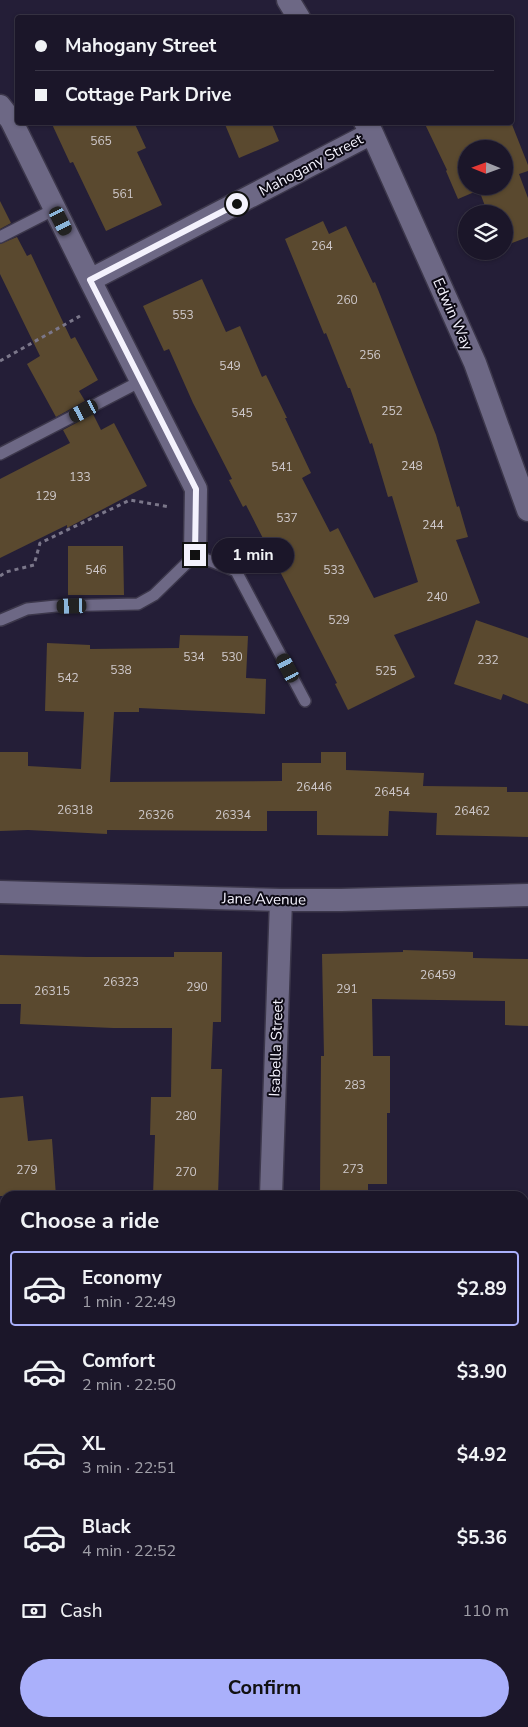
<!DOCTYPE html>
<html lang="en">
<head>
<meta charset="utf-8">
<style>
  body { margin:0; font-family:"Nunito Sans",sans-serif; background:#241f31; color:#f1f3f6; height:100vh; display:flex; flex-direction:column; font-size:19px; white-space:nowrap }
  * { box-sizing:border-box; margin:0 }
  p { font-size:16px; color:#a09fa8 }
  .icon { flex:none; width:28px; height:28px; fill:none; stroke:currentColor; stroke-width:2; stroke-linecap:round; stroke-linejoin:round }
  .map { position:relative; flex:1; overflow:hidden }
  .drawer { position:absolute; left:0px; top:1191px; width:529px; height:536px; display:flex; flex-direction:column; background:#1b1629; border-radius:15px 15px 0 0; box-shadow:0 1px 4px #0004,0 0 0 1px #393546 }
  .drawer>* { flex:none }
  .banner { position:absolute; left:15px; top:15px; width:499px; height:110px; border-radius:5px; box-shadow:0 1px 4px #0004,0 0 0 1px #393546; display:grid; align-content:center; height:110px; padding:0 20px; background:#1b1629 }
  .needle { width:32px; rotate:271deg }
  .tools { position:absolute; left:458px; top:140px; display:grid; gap:10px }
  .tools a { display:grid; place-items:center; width:55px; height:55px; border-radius:50%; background:#1b1629; box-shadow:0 1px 4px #0004,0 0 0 1px #393546; font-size:25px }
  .end { position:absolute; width:22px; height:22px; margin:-11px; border:6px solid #f4f2fd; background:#111; box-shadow:0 0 0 2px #111 }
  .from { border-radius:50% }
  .bubble { position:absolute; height:35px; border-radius:18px; background:#1b1629; box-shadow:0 1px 4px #0004,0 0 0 1px #393546; font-size:16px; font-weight:700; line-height:35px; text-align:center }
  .car { position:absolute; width:15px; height:30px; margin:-15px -8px; border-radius:6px; box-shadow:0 0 4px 1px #0007; background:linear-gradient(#222 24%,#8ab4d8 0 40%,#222 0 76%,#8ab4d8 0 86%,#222 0) }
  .banner b { display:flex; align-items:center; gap:18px; height:48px; font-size:19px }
  .banner b+b { border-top:1px solid #393546 }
  .banner i { width:12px; height:12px; background:#f1f3f6 }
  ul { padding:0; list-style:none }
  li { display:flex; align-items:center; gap:15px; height:75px; margin:0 10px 8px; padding:0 10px; border:2px solid transparent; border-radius:5px }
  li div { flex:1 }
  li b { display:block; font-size:19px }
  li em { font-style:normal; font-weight:700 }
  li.selected { border-color:#aab0fb }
  li>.icon { width:45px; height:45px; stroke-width:1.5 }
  h2 { padding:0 20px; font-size:22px; line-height:60px }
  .pay { display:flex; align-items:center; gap:12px; height:55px; padding:0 20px; font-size:19px }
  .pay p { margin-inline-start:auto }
  .primary-button { display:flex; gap:10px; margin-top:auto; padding:10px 20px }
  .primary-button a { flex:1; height:58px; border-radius:30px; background:#aab0fb; color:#111; font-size:20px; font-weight:700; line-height:58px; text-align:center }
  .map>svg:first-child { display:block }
  .building { fill:#5a492f; fill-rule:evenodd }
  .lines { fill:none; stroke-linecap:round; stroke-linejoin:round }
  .service-casing { stroke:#3c374b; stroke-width:14 }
  .minor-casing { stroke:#3c374b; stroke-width:25 }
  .path { stroke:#7b778a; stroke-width:3; stroke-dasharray:4 4; stroke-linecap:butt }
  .service { stroke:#6d6885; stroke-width:11 }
  .minor { stroke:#6d6885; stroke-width:22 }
  .route { stroke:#f4f2fd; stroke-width:6 }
  .labels { text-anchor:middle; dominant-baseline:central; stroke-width:4; stroke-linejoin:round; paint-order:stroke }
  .number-label { font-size:12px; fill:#cec8ca }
  .street-label { font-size:15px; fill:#f4f2fd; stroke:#0d0a15 }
</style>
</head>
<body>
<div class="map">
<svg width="528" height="1727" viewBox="0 0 528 1727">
  <rect width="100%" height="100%" fill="#241e37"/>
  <path class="building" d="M51 122H134L146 148 137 152 162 205 106 231 73 162 70 163Z
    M224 122H271L279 141 239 158Z
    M424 122H511L528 165V171L519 174 528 198V237L504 246V214H488L479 190 458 199 446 171 447 170ZM466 149H504V186H466Z
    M0 201 11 223 0 229Z
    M323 221 329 234 346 226 373 283 375 282 391 322 436 435 457 507 459 506 468 537 456 540 480 603 394 635 415 677 348 710 335 684 337 683 246 505 243 507 229 480 232 479 193 403 169 349 164 351 143 306 202 279 226 332 240 326 262 377 266 375 287 418H285L311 473 302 478 330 532 338 528 374 598 418 582 392 496 388 497 372 443 370 444 350 388H348L326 333 324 334 285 239Z
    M17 237 27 256 31 254 71 339 75 337 98 380 79 391 85 401 56 417 27 364 40 356 0 274V244Z
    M93 414 101 430 114 423 147 486 67 528V525L0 558V479L70 443 63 430Z
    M68 546H123L124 595H68Z
    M476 620 528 638V704L503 694 501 700 454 684Z
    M180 635 248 636 246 678 266 679 265 714 139 708V712H114L110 782 282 781V763H321V752H346V770L424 773 423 786 507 787V792H528V837L436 835 437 813 389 811 388 836 317 835V811H267V831L107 830V834L28 830 0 831V752H28V766L81 769 84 712 45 711 47 643 90 645V649L179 648Z
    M403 950 473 952V958L528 959V1026L505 1025V1001L372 999 373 1056H390V1113H387V1184H368V1196H320L321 1056H324L322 954 403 952Z
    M174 952H222L221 1022H213L211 1069H222L218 1196H153L155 1135H150L151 1097H171L172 1028H113L20 1024 21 1004H0V955L87 957H174Z
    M23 1096 28 1141 52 1139 56 1196H0V1098Z"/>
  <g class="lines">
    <defs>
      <path id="service" d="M0 237 55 209
        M0 454 141 381
        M1 620 27 609 56 606 138 604 154 595 195 555 236 571 305 701"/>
      <path id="minor" d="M288 0 299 18
        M0 106 11 120 90 280 196 489 195 555
        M365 122 372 133 475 363 528 510
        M90 280 372 133
        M0 892 281 900H341L528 895
        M271 1196 281 900
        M0 1687 5 1713
        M344 1722V1727"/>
    </defs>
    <use href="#service" class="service-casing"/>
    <use href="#minor" class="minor-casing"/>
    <path class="path" d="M0 361 80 316
      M0 576 6 572 34 565 40 543 130 500 170 507"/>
    <use href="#service" class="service"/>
    <use href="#minor" class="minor"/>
  </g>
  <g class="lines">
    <path class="route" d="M195 555 196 489 90 280 237 204"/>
  </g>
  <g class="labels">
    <g class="number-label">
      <text x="101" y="141">565</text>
      <text x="123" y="194">561</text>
      <text x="322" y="246">264</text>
      <text x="347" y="300">260</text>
      <text x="183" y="315">553</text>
      <text x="370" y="355">256</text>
      <text x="230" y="366">549</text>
      <text x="392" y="411">252</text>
      <text x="242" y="413">545</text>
      <text x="412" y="466">248</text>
      <text x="282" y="467">541</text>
      <text x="80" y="477">133</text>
      <text x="46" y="496">129</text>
      <text x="287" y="518">537</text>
      <text x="433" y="525">244</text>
      <text x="96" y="570">546</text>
      <text x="334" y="570">533</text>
      <text x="437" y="597">240</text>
      <text x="339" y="620">529</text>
      <text x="194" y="657">534</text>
      <text x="232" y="657">530</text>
      <text x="488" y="660">232</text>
      <text x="121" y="670">538</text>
      <text x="386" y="671">525</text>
      <text x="68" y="678">542</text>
      <text x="314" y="787">26446</text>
      <text x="392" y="792">26454</text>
      <text x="75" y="810">26318</text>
      <text x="472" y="811">26462</text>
      <text x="156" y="815">26326</text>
      <text x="233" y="815">26334</text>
      <text x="438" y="975">26459</text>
      <text x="121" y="982">26323</text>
      <text x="197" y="987">290</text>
      <text x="347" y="989">291</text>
      <text x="52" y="991">26315</text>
      <text x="355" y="1085">283</text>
      <text x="186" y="1116">280</text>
      <text x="353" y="1169">273</text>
      <text x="27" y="1170">279</text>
      <text x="186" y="1172">270</text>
    </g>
    <g class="street-label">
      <text transform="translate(311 165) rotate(-28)">Mahogany Street</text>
      <text transform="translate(453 314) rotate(66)">Edwin Way</text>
      <text transform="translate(264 899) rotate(1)">Jane Avenue</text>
      <text transform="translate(276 1048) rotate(-88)">Isabella Street</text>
    </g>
  </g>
</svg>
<div class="tools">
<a><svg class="needle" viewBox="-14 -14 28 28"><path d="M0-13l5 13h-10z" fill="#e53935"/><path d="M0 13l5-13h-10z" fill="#a09fa8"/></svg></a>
<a><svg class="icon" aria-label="layers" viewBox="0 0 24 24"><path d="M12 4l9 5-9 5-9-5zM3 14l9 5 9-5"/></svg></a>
</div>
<i class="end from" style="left:237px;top:204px"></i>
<i class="end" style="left:195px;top:555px"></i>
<div class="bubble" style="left:212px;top:538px;width:82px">1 min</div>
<i class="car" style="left:61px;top:221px;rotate:153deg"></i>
<i class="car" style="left:84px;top:411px;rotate:243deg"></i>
<i class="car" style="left:72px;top:606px;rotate:268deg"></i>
<i class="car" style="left:288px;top:668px;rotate:332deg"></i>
<div class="banner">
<b><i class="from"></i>Mahogany Street</b>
<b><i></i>Cottage Park Drive</b>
</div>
<section class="drawer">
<h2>Choose a ride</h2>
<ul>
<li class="selected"><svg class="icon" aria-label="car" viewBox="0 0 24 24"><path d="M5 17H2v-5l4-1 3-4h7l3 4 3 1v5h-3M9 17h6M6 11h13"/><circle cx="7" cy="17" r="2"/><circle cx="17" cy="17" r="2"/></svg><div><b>Economy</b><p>1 min · 22:49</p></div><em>$2.89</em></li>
<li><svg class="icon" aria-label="car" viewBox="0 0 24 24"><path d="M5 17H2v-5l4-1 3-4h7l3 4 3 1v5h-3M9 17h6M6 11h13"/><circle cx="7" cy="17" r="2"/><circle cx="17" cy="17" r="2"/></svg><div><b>Comfort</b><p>2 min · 22:50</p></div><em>$3.90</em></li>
<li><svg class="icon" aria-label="car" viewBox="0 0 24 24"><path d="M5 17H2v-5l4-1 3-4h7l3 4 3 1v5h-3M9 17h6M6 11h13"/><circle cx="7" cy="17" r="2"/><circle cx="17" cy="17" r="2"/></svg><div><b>XL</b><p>3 min · 22:51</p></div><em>$4.92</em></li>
<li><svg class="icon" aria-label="car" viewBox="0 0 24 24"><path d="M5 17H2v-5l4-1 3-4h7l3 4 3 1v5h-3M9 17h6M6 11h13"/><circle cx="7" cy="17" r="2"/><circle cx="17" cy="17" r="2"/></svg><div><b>Black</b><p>4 min · 22:52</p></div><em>$5.36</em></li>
</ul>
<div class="pay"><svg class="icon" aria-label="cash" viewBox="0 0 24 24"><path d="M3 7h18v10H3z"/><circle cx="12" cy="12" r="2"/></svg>Cash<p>110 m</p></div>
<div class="primary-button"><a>Confirm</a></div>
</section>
</div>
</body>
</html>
